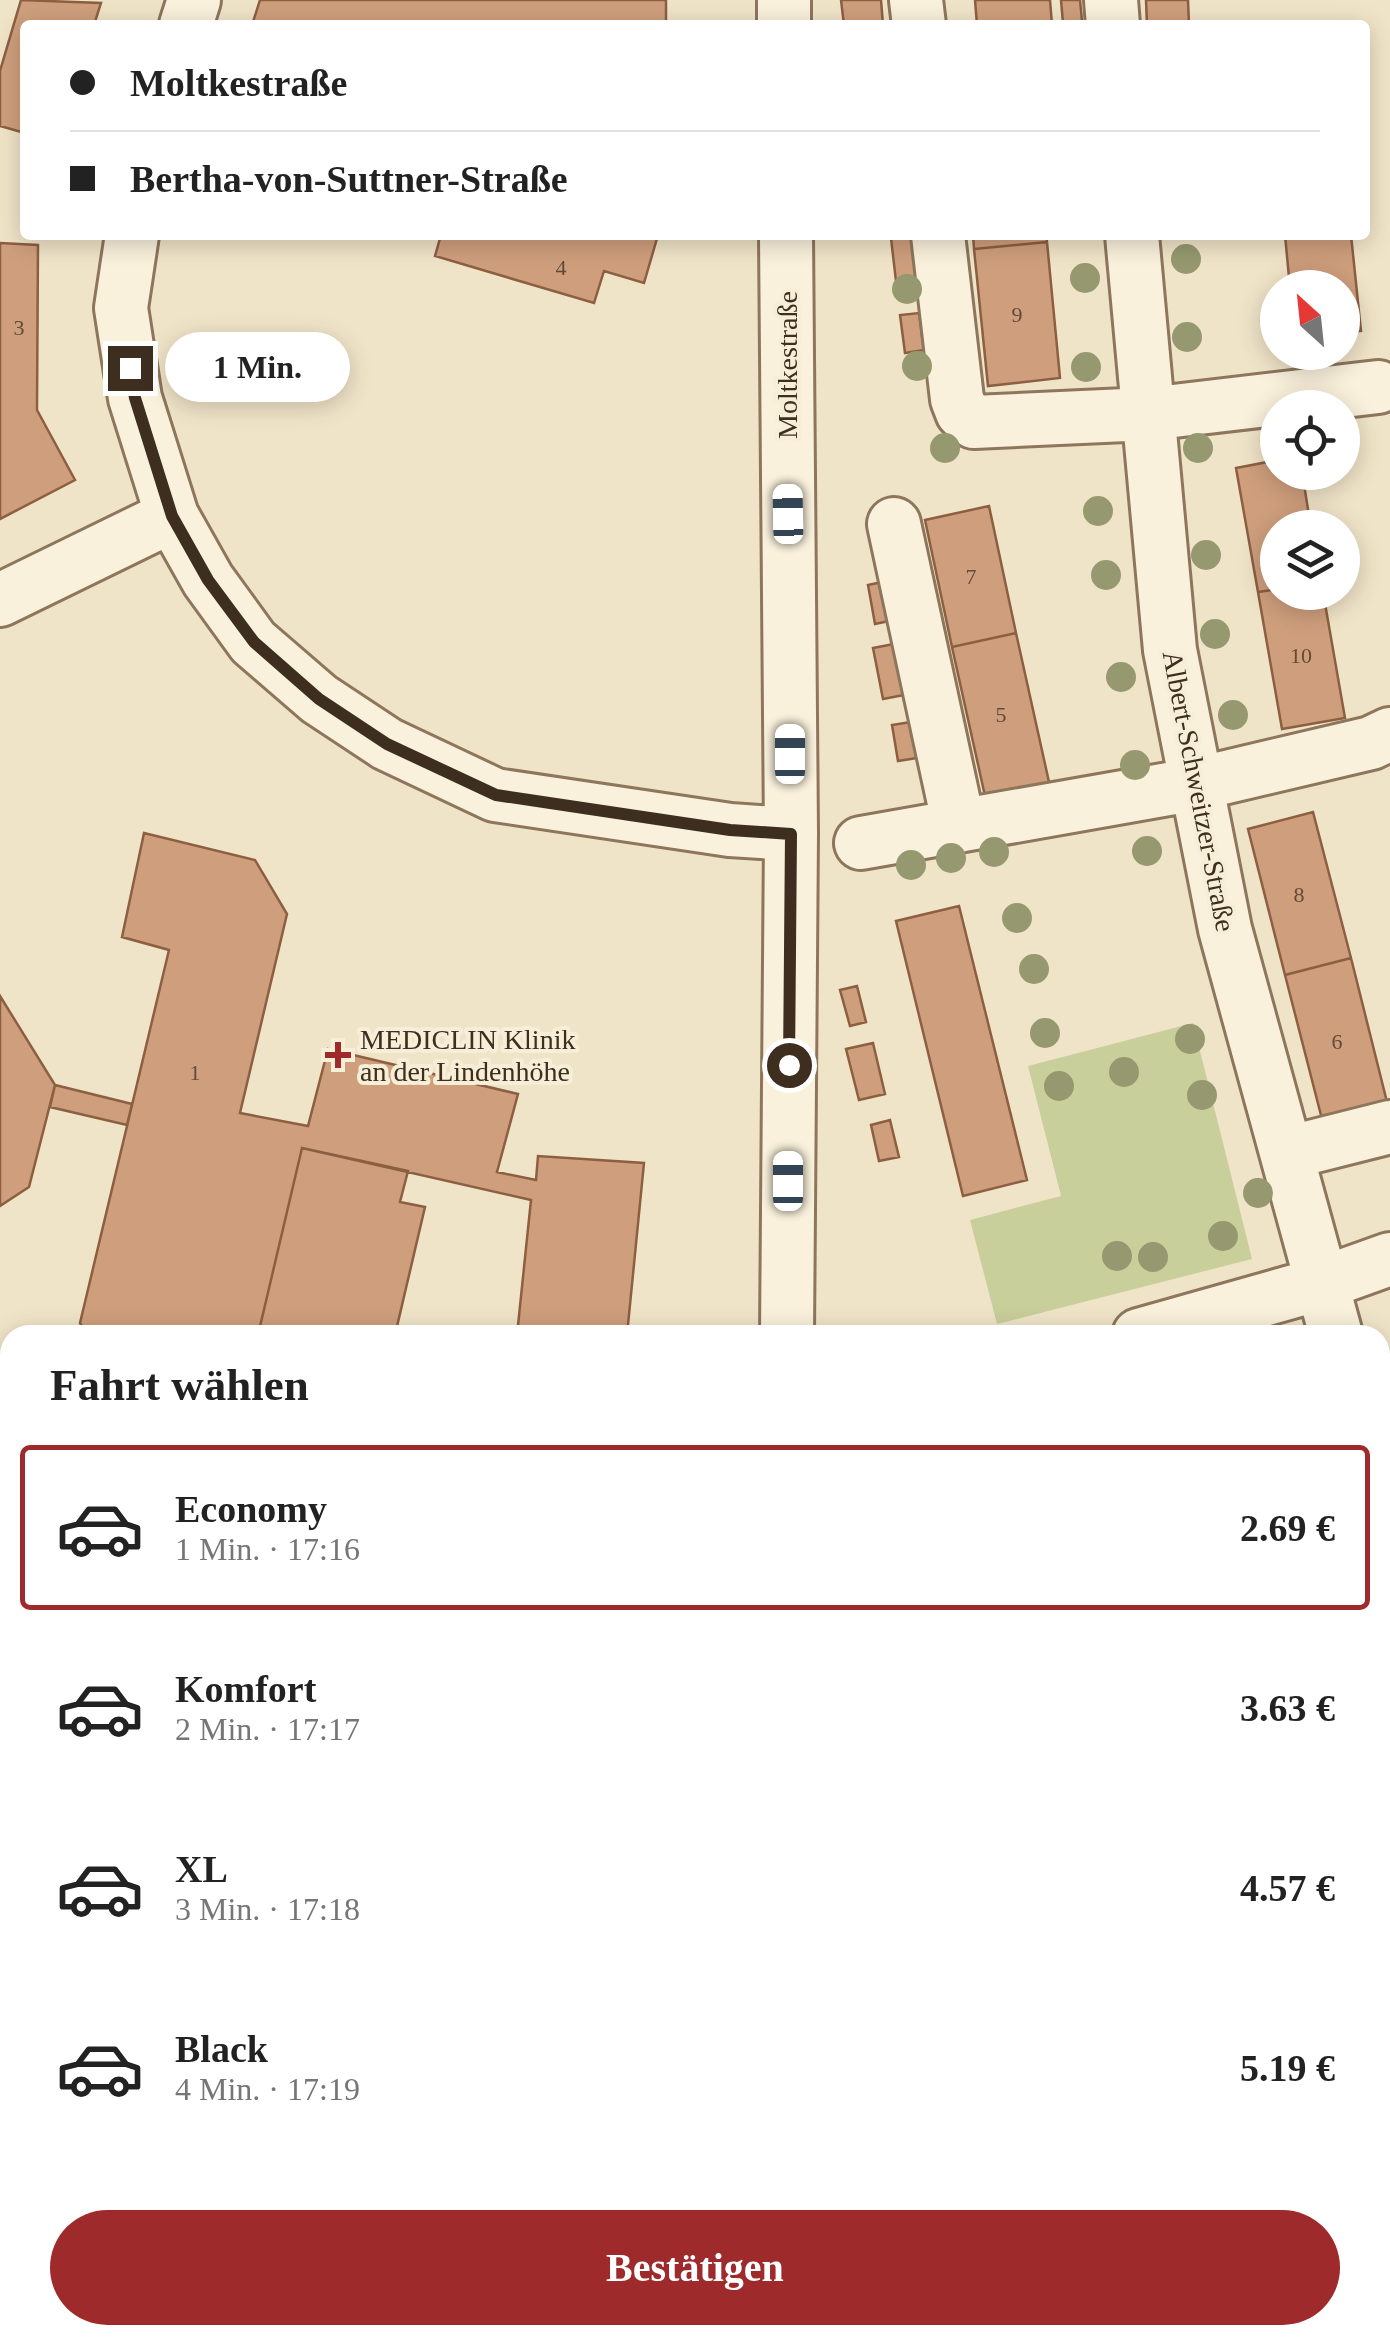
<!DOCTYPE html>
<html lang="de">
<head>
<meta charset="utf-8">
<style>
  body { margin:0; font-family:"Times New Roman",serif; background:#f6f6f6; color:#222; height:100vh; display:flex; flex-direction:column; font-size:38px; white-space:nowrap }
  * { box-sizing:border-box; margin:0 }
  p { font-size:32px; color:#767676 }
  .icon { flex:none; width:55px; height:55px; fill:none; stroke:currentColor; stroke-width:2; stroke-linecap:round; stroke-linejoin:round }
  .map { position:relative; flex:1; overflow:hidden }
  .panel { position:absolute; left:0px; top:1325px; width:1390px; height:1020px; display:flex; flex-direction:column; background:#fff; border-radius:30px 30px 0 0; box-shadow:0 5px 25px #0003 }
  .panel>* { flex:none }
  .guide { position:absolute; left:20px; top:20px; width:1350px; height:220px; border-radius:10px; box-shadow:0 5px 25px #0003; display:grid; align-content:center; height:220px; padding:0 50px; background:#fff }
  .needle { width:65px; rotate:333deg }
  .tools { position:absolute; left:1260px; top:270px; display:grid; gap:20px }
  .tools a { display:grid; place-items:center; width:100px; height:100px; border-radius:50%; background:#fff; box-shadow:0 5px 25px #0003; font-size:50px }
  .end { position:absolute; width:45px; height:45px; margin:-22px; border:12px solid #3d2e20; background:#fff; box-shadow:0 0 0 5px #fff }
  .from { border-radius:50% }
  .bubble { position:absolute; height:70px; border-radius:35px; background:#fff; box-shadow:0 5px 25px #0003; font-size:32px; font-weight:600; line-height:70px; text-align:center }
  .car { position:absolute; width:30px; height:60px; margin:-30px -15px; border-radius:12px; box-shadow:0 0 8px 2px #0007; background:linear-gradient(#fff 24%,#345 0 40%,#fff 0 76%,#345 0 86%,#fff 0) }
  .guide b { display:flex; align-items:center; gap:35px; height:95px; font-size:38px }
  .guide b+b { border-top:2px solid #e0e0e0 }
  .guide i { width:25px; height:25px; background:#222 }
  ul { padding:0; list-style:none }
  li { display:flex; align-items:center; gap:30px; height:165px; margin:0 20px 15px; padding:0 30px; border:5px solid transparent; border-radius:10px }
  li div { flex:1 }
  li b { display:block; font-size:38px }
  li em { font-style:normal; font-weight:600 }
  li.selected { border-color:#9e2a2b }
  li>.icon { width:90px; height:90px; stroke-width:1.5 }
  h2 { padding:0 50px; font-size:45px; line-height:120px }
  .primary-button { display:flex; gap:20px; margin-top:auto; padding:20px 50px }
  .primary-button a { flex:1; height:115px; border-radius:60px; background:#9e2a2b; color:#fff; font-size:40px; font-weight:600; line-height:115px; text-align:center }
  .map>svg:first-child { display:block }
  .green { fill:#c9cf9b }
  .building { fill:#cf9f7d; stroke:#8d5f41; stroke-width:2.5 }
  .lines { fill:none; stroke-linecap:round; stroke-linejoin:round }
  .minor-casing { stroke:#8d765c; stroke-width:58 }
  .minor { stroke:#faf1dc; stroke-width:52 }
  .tree { fill:#96986f }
  .route { stroke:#3d2e20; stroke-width:12 }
  .poi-dot { fill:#9e2a2b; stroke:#f7eed8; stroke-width:4 }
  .labels { text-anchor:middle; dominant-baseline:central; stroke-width:8; stroke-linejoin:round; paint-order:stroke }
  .number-label { font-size:22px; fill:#624a37 }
  .street-label { font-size:28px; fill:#3d2e20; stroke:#f7eed8 }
  .poi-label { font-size:28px; fill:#3d2e20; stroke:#f7eed8; text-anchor:start }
</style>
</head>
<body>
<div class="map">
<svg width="1390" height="2345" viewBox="0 0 1390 2345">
  <rect width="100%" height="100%" fill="#f0e4c8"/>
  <path class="green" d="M1193 1023 1252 1259 997 1324 970 1220 1061 1196 1028 1066Z"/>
  <path class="building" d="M21 0 101 3 94 25H25V133L0 126V71Z
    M260 0H666V25H252Z
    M841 0H881L883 25H844Z
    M975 0H1050L1052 25H977Z
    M1061 0H1080L1082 21 1063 23Z
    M1146 0H1188L1189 25H1147Z
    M441 235H658L644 283 604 271 594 303 435 256Z
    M912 235 918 288 897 290 891 238Z
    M973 235H1046L1047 242 974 249Z
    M1285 235H1351L1361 331 1342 333V288H1290Z
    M1047 242 1060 378 988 386 974 249Z
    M0 243 38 245 37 410 75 480 0 519Z
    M919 313 924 350 905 353 900 315Z
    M1278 460V472H1302L1311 528H1278V589L1258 592 1236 468Z
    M989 506 1016 633 952 647 925 520Z
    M887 581 894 620 875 624 868 585Z
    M1278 589V592H1323L1345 718 1282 729 1258 592Z
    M1016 633 1049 782 985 796 952 647Z
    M899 643 909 694 883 699 873 648Z
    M911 722 917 758 898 761 892 725Z
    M1313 812 1351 958 1285 975 1248 829Z
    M144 833 255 860 287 914 240 1113 308 1126 328 1049 518 1094 497 1172 536 1180 538 1156 644 1163 627 1335H517L531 1200 302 1148 258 1335H87L80 1323 169 950 122 937Z
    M959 906 1027 1180 963 1196 896 921Z
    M1351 958 1388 1106 1323 1123 1285 975Z
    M857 986 866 1022 850 1026 840 990Z
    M0 996 55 1085 29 1187 0 1206Z
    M873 1043 885 1094 859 1100 846 1049Z
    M55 1085 132 1104 127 1125 50 1107Z
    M890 1120 899 1157 879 1161 871 1125Z
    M302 1148 408 1171 400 1202 425 1207 395 1335H258Z
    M10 1955V2044L0 2042V2011Z
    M1390 2285V2345H1247L1242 2335H1380V2290Z
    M41 2335H150L148 2345H39Z
    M150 2335H172L228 2345H148Z"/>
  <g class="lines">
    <defs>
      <path id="minor" d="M784 0V25
        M916 0 919 25
        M1111 0 1113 25
        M186 25 194 0
        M132 235 121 308 135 398 172 516 208 580 253 642 319 699 387 744 495 795 730 830 791 834
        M786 235 791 834 787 1335
        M938 235 957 399 962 412 974 422 1148 414 1378 387
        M1132 235 1170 650 1225 929 1336 1335
        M894 524 959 826
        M0 600 172 516
        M861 843 1197 784 1371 743 1390 734
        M1287 1153 1390 1127
        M1139 1335 1323 1283 1390 1259
        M0 1480 10 1488
        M1380 1509 1390 1548
        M0 1624 10 1626
        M0 1811 10 1814
        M0 1917 10 1860
        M1380 2133 1390 2129
        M0 2149 10 2150
        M0 2189 4 2231 0 2250
        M1176 2335 1181 2345
        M622 2345 624 2335
        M909 2345 927 2335"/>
    </defs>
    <use href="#minor" class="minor-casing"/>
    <use href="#minor" class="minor"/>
  </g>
  <g class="tree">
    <circle cx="1186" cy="259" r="15"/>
    <circle cx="1085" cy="278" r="15"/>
    <circle cx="907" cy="289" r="15"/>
    <circle cx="1187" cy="337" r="15"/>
    <circle cx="917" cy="366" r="15"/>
    <circle cx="1086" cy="367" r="15"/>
    <circle cx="945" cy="448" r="15"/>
    <circle cx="1198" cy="448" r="15"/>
    <circle cx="1098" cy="511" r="15"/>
    <circle cx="1206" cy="555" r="15"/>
    <circle cx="1106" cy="575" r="15"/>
    <circle cx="1215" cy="634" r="15"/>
    <circle cx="1121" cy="677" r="15"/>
    <circle cx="1233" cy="715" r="15"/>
    <circle cx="1135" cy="765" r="15"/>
    <circle cx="1147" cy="851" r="15"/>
    <circle cx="994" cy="852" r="15"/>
    <circle cx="951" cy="858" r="15"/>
    <circle cx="911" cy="865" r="15"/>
    <circle cx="1017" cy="918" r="15"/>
    <circle cx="1034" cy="969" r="15"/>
    <circle cx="1045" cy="1033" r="15"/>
    <circle cx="1190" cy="1039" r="15"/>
    <circle cx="1124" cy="1072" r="15"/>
    <circle cx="1059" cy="1086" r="15"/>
    <circle cx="1202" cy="1095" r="15"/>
    <circle cx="1258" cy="1193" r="15"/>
    <circle cx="1223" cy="1236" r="15"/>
    <circle cx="1117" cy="1256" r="15"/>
    <circle cx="1153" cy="1257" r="15"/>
  </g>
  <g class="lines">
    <path class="route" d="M130 368 135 398 172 516 208 580 254 642 319 699 387 744 496 795 730 830 791 834 789 1065"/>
  </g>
  <path class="poi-dot" d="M333 1040h10v10h10v10h-10v10h-10v-10h-10v-10h10z"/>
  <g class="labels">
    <g class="number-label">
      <text x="561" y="267">4</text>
      <text x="1017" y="314">9</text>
      <text x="19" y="327">3</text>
      <text x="971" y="576">7</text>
      <text x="1301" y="655">10</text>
      <text x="1001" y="714">5</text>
      <text x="1299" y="894">8</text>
      <text x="1337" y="1041">6</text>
      <text x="195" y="1072">1</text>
    </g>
    <g class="street-label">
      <text transform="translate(787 365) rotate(-90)">Moltkestraße</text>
      <text transform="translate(1199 791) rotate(79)">Albert-Schweitzer-Straße</text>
    </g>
    <g class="poi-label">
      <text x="360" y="1039">MEDICLIN Klinik<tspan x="360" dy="32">an der Lindenhöhe</tspan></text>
    </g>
  </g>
</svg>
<div class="tools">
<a><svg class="needle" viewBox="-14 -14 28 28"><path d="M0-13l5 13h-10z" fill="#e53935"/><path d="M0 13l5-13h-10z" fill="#767676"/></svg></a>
<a><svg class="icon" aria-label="locate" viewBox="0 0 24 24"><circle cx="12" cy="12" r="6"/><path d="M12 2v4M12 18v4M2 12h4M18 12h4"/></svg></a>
<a><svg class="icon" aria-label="layers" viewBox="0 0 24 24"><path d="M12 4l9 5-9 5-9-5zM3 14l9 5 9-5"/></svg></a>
</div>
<i class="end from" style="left:789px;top:1065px"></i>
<i class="end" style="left:130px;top:368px"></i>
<div class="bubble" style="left:165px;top:332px;width:185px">1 Min.</div>
<i class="car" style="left:788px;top:514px;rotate:359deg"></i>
<i class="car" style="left:790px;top:754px;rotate:0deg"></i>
<i class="car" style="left:788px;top:1181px;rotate:0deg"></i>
<div class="guide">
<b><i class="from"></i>Moltkestraße</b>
<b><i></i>Bertha-von-Suttner-Straße</b>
</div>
<section class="panel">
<h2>Fahrt wählen</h2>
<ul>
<li class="selected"><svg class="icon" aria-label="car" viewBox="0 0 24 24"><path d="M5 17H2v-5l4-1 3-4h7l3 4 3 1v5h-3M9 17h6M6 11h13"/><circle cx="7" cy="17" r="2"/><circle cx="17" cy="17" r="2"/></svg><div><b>Economy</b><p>1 Min. · 17:16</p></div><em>2.69 €</em></li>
<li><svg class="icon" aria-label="car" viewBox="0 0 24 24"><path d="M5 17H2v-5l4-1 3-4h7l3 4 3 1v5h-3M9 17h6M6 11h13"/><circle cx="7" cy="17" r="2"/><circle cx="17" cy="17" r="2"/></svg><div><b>Komfort</b><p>2 Min. · 17:17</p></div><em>3.63 €</em></li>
<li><svg class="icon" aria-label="car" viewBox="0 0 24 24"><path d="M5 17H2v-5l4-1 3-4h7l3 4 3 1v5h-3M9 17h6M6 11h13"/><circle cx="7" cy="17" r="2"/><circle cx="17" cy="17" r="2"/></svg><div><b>XL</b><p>3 Min. · 17:18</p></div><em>4.57 €</em></li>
<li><svg class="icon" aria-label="car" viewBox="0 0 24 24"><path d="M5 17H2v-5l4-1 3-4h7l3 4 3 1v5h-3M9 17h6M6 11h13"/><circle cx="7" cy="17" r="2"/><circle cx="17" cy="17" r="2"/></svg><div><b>Black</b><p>4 Min. · 17:19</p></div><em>5.19 €</em></li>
</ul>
<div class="primary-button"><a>Bestätigen</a></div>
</section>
</div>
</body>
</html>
